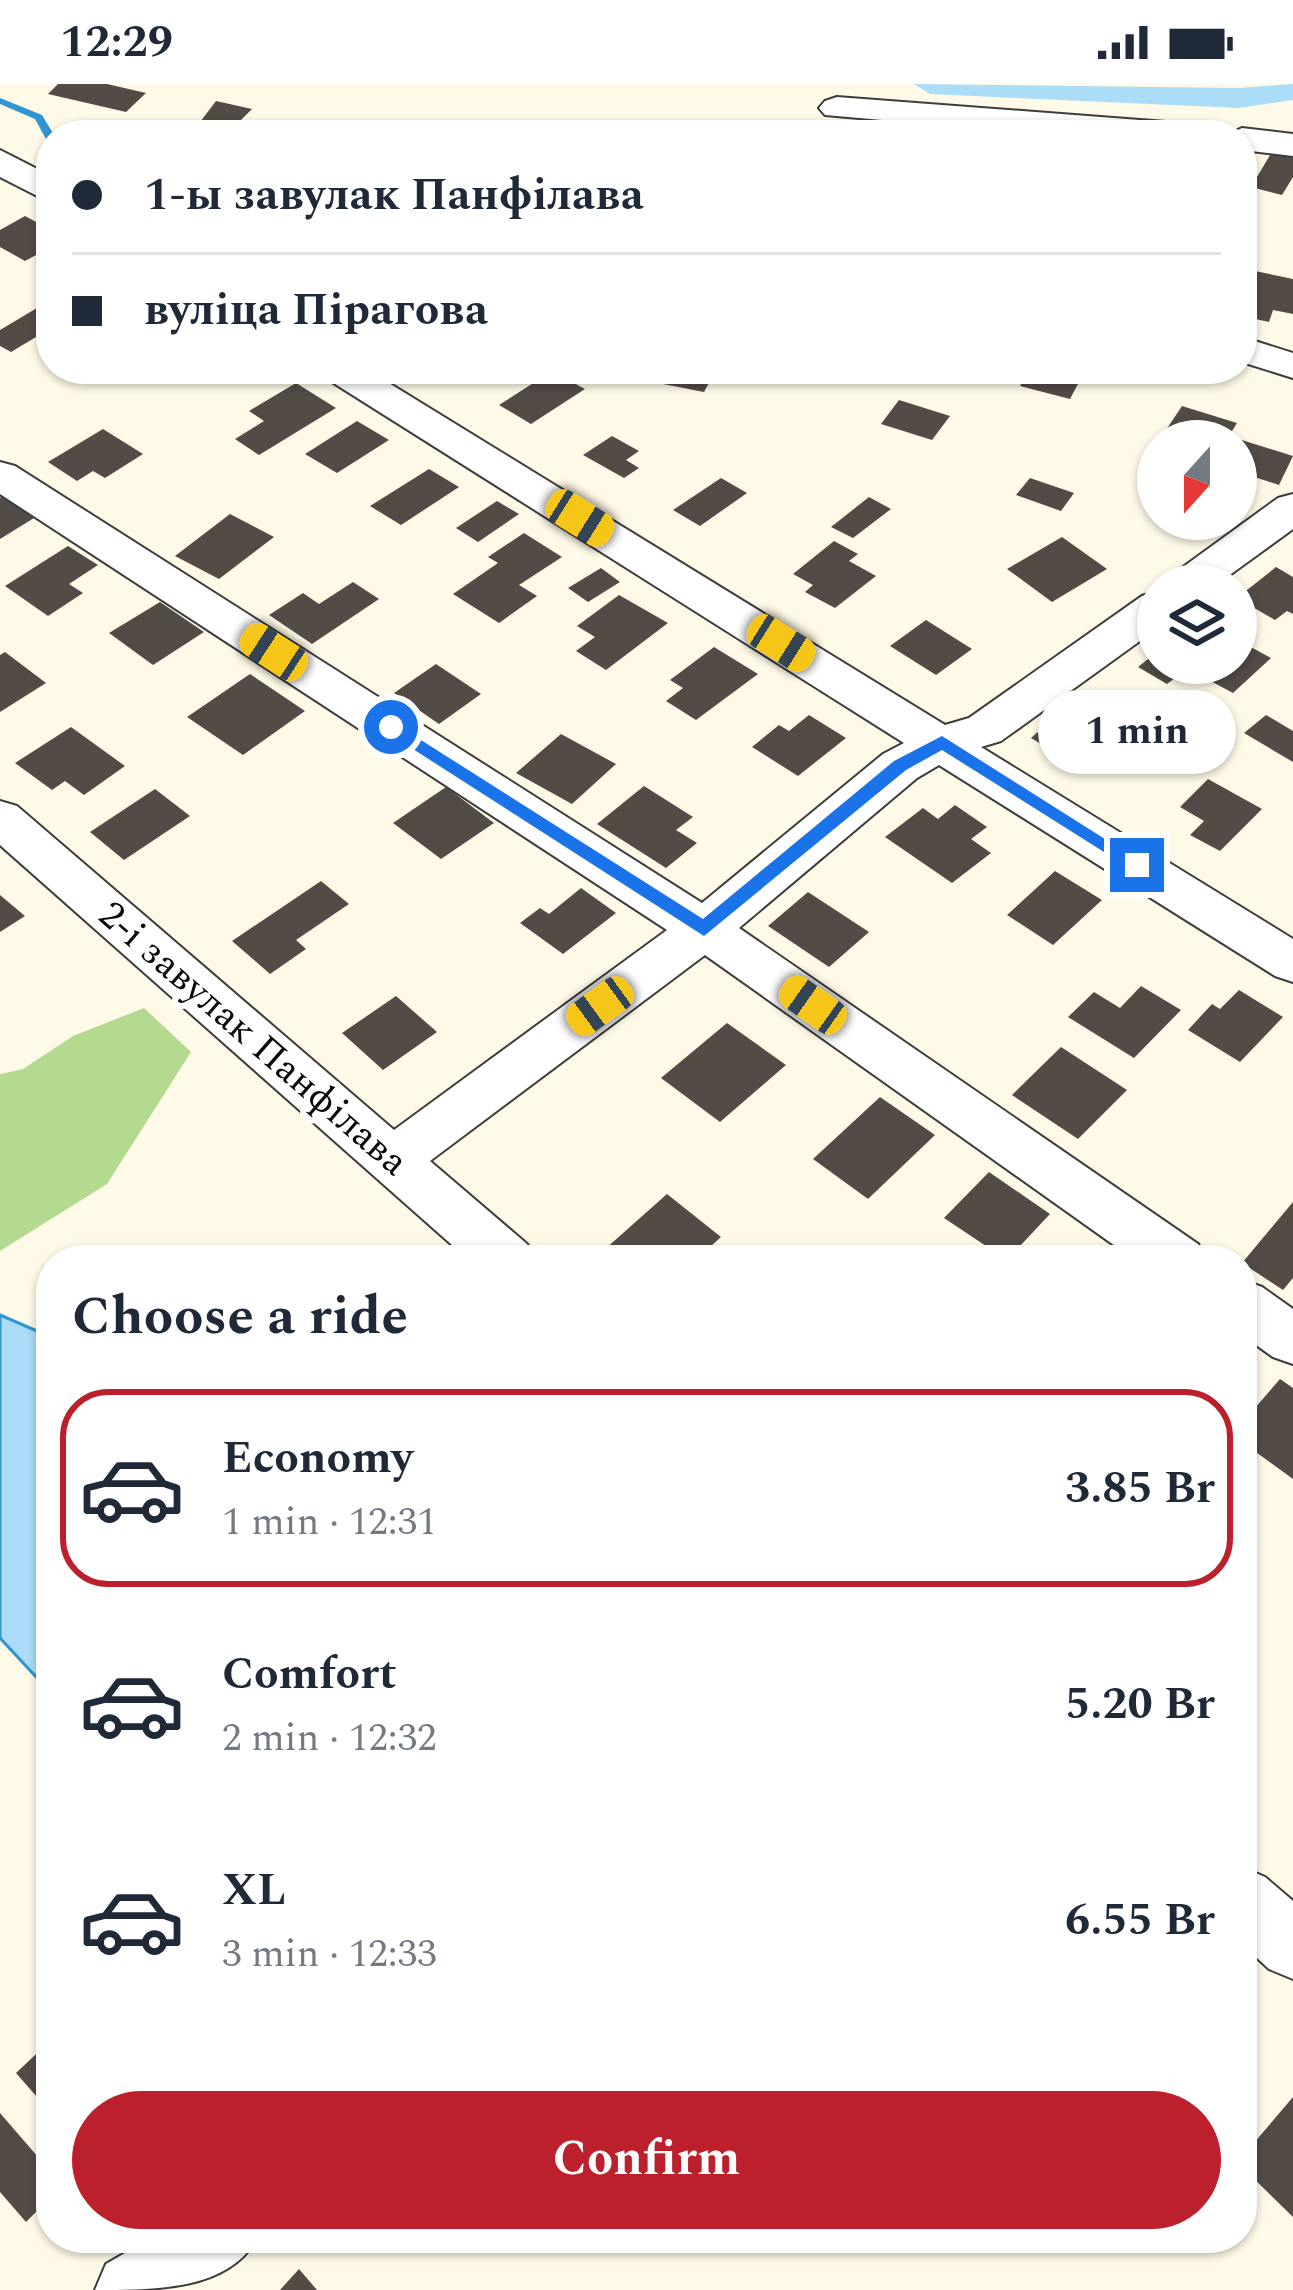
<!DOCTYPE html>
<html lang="en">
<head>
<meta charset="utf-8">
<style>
  body { margin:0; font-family:Spectral,serif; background:#f6f6f7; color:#1f2937; height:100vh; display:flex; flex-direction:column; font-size:45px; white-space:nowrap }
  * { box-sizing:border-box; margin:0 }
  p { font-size:39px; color:#747a83 }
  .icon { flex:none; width:66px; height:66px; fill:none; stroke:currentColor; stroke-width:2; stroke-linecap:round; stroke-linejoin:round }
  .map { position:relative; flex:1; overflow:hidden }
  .details { position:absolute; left:36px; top:1161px; width:1221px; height:1008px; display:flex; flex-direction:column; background:#fff; border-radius:48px; box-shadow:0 3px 9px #0004 }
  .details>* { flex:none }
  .guide { position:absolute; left:36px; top:36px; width:1221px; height:264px; border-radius:48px; box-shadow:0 3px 9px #0004; display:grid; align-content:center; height:264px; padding:0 36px; background:#fff }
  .needle { width:78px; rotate:201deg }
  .tools { position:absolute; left:1137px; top:336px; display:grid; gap:24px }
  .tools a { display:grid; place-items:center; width:120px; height:120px; border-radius:50%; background:#fff; box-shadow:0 3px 9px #0004; font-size:60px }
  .end { position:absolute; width:54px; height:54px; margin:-27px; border:15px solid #1a73e8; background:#fff; box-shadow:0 0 0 6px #fff }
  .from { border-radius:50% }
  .bubble { position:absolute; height:84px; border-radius:42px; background:#fff; box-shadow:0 3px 9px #0004; font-size:39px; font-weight:700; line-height:84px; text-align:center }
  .car { position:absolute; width:36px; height:72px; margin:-36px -18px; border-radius:15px; box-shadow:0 0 9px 3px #0007; background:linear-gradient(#f5c518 24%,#345 0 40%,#f5c518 0 76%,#345 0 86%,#f5c518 0) }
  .guide b { display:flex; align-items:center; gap:42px; height:114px; font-size:45px }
  .guide b+b { border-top:3px solid #e0e1e3 }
  .guide i { width:30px; height:30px; background:#1f2937 }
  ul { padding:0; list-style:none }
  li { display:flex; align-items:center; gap:36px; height:198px; margin:0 24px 18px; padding:0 12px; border:6px solid transparent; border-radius:48px }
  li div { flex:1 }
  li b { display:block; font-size:45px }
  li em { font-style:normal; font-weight:700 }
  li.current { border-color:#bc202c }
  li>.icon { width:108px; height:108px; stroke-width:1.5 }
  h2 { padding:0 36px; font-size:54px; line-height:144px }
  .cta { display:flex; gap:24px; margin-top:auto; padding:24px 36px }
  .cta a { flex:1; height:138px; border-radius:72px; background:#bc202c; color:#fff; font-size:48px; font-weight:700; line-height:138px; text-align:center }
  .status { display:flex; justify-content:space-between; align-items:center; height:84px; padding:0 60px; background:#fff; direction:ltr }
  .status svg { height:33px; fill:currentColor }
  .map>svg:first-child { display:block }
  .forest { fill:#b4da90 }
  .water { fill:#abddf8; stroke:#3095d0; stroke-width:3 }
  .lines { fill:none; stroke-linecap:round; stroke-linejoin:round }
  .stream { fill:#3095d0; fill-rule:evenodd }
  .canal { fill:#abddf8; fill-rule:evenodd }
  .building { fill:#534b46 }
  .street-casing { stroke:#3d3d3d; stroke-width:4 }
  .street { fill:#fff; fill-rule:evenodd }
  .route { fill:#1a73e8 }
  .labels { text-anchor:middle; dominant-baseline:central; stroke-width:12; stroke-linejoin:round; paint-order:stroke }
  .street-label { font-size:39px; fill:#0a0a0a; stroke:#fff }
</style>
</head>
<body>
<div class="status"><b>12:29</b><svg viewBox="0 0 49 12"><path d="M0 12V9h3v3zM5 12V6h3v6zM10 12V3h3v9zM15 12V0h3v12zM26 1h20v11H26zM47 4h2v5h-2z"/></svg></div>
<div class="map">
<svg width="1293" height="2206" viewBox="0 0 1293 2206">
  <rect width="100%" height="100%" fill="#fffae7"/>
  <path class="forest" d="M144 924 191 968 107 1100 0 1167V990L23 985 73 952Z"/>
  <path class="water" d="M0 1231 51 1253V1609L0 1554Z"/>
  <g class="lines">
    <path class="stream" d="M0 14 42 31 54 51H51V58L46 55 35 35 0 20Z"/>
    <path class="canal" d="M914 0 1239 4 1293 0V16L1239 24 930 10Z"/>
  </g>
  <path class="building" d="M58 0H107L146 9 126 28 48 10Z
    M216 17 252 25 226 51 191 50Z
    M879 42 936 47V51H877Z
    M1273 66 1293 71V93L1282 111 1251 103Z
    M25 132 51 146V163L25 177 0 163V146Z
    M1255 187 1293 195V230L1273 226 1269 238 1242 232Z
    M42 221 51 226V244L11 268 0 262V246Z
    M620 285H701L715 288 704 308 617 291Z
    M1030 285H1086L1070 315 1020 302Z
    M552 287 585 305 531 340 499 321Z
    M296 299 336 324 259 371 235 355 264 337 249 327Z
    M899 316 950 332 932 356 881 340Z
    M1182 322 1237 339 1229 352 1293 372 1279 401 1236 387V357L1160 355Z
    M357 337 389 356 337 389 305 370Z
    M103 345 143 370 105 394 93 387 77 397 48 378Z
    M612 352 639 367 626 376 639 384 624 394 583 371Z
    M429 385 459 403 401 441 370 422Z
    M721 394 747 409 700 442 673 426Z
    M1030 394 1074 409 1061 427 1016 411Z
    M2 412 34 434 0 455V414Z
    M869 413 891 425 853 454 831 443Z
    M497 417 519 430 478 458 456 444Z
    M230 430 274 453 219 495 175 472Z
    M524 449 562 473 519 501 537 512 499 539 453 510 498 479 488 473Z
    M1062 453 1107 485 1052 518 1007 485Z
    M834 457 858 470 849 477 876 492 835 524 805 508 813 501 793 490Z
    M68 462 98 481 69 500 83 509 48 532 5 502Z
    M1276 483 1293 493V530L1287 527 1275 536 1237 514Z
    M601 484 620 498 588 518 568 504Z
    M353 498 379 515 312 560 269 531 303 509 319 520Z
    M619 511 668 539 606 586 576 567 595 553 577 542Z
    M160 518 204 548 153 581 109 549Z
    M926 536 972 565 936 591 890 562Z
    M1236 555 1271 574 1233 609 1190 586 1199 579H1236Z
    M714 563 758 590 696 636 666 617 683 604 670 596Z
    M1158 567V579L1191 582 1167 600 1138 583Z
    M5 568 46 599 0 628V571Z
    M436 580 481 610 439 640 394 609Z
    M250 590 305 627 243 671 187 633Z
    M1076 614 1126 642 1081 683 1031 654Z
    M809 631 846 654 798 692 752 663 779 641 789 647Z
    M1266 631 1293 647V678L1244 649Z
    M71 643 125 682 84 711 65 697 52 706 15 679Z
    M561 650 616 680 572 720 516 689Z
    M1208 695 1262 725 1220 767 1190 751 1204 737 1180 723Z
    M644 702 693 733 676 746 697 759 666 784 597 740Z
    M446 703 494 739 441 775 393 739Z
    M155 705 190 732 124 776 90 748Z
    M955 721 987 743 971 755 991 769 952 799 885 753 923 724 938 735Z
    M1055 787 1102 816 1053 861 1007 831Z
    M321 797 349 820 296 856 306 865 270 890 232 857Z
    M581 804 616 829 563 870 520 839 540 824 549 830Z
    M808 808 869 848 829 883 768 842Z
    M0 811 25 832 0 848Z
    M1141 902 1181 926 1134 974 1068 933 1094 908 1120 924Z
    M1239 906 1283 933 1240 978 1188 946 1212 920 1220 925Z
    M396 912 437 948 383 986 342 949Z
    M727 939 786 981 720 1038 661 994Z
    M1061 963 1127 1006 1078 1055 1012 1011Z
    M880 1013 935 1051 868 1115 813 1075Z
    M989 1088 1050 1130 1007 1176 944 1134Z
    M667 1110 721 1153 701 1171 707 1176 595 1174Z
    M1293 1118V1194L1283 1206 1242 1179Z
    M1280 1295 1293 1304V1395L1242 1358V1339Z
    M51 1956V2029L16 1989Z
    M1293 2013V2133L1242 2083V2073Z
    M0 2029 51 2088V2113L26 2138 0 2108Z
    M299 2185 317 2206H280Z"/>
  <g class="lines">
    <defs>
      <path id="street" d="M837 13 1192 40 1205 43 1210 51H1052L825 31 819 24 825 17Z
        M1242 44 1293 50V72L1242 66V51H1227Z
        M0 66 51 92V119L0 93Z
        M1242 253 1293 269V294L1242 278Z
        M318 285H366L945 641 969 634 1142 512 1158 507V544L1001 657 981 663 1293 855V898L1275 892 939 681 917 694 739 844 1198 1160 1206 1176H1135L705 871 430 1077 527 1160 535 1176H469L0 761V717L17 722 394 1046 667 846 0 410V378L15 382 702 819 883 670 904 659 324 293Z
        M1293 410V445L1216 501H1165L1172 491 1278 414Z
        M1242 1196 1262 1203 1293 1225V1280L1273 1273 1242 1251Z
        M1242 1783 1265 1793 1293 1817V1895L1269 1885 1242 1860Z
        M151 2154H257C229 2206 157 2206 95 2206L106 2180Z"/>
    </defs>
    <use href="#street" class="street-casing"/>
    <use href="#street" class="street"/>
  </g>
  <path class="route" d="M391 637 703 835 894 677 942 652 1146 781 1131 785 942 666 906 686 704 852 385 647V639Z"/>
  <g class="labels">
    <g class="street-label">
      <text transform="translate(253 955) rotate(41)">2-і завулак Панфілава</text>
    </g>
  </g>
</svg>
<div class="tools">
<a><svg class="needle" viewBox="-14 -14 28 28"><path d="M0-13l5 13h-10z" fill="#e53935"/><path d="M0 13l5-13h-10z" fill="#747a83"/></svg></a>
<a><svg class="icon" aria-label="layers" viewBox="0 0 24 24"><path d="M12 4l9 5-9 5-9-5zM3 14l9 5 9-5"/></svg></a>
</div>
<i class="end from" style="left:391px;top:643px"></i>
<i class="end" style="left:1137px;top:781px"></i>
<div class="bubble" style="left:1038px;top:606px;width:198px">1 min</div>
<i class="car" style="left:580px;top:434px;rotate:122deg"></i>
<i class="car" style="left:781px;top:559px;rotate:122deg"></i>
<i class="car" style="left:274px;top:568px;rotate:303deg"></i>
<i class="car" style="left:813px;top:921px;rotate:305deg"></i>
<i class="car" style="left:600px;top:922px;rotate:234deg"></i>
<div class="guide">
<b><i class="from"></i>1-ы завулак Панфілава</b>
<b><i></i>вуліца Пірагова</b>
</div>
<section class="details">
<h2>Choose a ride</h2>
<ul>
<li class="current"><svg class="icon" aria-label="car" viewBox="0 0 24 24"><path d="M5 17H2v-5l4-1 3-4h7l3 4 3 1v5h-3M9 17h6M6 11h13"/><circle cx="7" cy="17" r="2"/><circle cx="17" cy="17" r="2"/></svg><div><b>Economy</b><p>1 min · 12:31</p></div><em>3.85 Br</em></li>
<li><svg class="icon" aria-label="car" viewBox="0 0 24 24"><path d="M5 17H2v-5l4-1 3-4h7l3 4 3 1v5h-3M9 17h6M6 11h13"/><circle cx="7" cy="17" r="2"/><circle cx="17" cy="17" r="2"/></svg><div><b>Comfort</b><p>2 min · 12:32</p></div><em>5.20 Br</em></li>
<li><svg class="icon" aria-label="car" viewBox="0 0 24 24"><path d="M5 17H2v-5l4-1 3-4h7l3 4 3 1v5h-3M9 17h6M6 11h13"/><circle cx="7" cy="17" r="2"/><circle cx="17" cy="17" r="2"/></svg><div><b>XL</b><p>3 min · 12:33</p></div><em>6.55 Br</em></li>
</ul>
<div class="cta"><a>Confirm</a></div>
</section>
</div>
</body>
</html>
